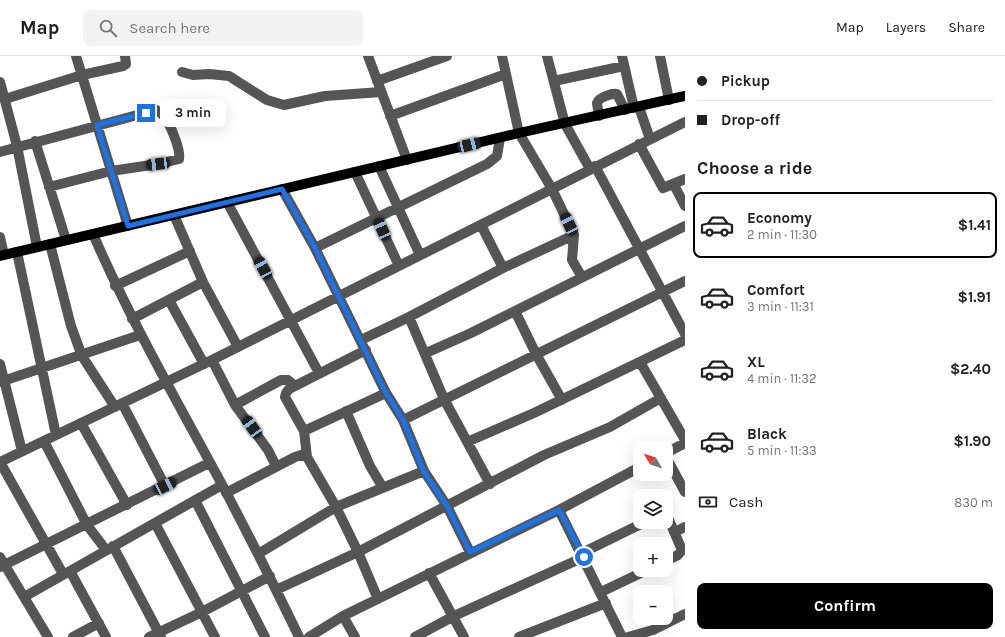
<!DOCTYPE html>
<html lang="en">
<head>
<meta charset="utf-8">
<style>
  body { margin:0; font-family:Karla,sans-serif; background:#f2f2f2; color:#202124; height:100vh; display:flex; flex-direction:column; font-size:15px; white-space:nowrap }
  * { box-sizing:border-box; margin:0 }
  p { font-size:13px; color:#757577 }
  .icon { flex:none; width:22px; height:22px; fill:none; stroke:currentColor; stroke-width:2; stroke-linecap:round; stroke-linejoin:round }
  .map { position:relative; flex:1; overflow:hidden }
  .side { display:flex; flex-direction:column; background:#fff; width:320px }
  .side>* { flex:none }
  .banner { display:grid; align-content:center; height:88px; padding:0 12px; background:#fff }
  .needle { width:26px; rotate:309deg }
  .fabs { position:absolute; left:633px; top:385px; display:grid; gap:8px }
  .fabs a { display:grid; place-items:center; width:40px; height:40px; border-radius:8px; background:#fff; box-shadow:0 4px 16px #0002; font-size:20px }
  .end { position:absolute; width:18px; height:18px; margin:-9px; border:5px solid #1a73e8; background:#fff; box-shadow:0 0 0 2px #fff }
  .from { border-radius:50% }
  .bubble { position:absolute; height:28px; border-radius:8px; background:#fff; box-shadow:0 4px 16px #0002; font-size:13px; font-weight:700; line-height:28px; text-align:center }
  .car { position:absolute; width:12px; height:24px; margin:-12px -6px; border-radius:5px; box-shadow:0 0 3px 1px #0007; background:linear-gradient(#222 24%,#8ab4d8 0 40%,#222 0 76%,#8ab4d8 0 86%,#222 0) }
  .banner b { display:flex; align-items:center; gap:14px; height:38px; font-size:15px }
  .banner b+b { border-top:1px solid #e0e0e0 }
  .banner i { width:10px; height:10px; background:#202124 }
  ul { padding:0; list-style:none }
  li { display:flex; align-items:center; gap:12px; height:66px; margin:0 8px 6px; padding:0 4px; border:2px solid transparent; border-radius:8px }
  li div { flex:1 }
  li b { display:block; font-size:15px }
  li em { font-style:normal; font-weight:700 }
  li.selected { border-color:#000 }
  li>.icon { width:36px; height:36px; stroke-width:1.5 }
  h2 { padding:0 12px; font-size:18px; line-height:48px }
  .pay { display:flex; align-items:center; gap:10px; height:44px; padding:0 12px; font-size:15px }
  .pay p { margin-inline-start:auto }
  .button { display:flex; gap:8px; margin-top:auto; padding:8px 12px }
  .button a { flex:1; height:46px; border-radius:8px; background:#000; color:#fff; font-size:16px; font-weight:700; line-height:46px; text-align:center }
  header { display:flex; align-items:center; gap:24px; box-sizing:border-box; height:56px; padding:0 20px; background:#fff; border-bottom:1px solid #e0e0e0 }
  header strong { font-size:19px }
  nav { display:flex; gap:22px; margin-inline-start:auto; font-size:14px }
  .search { width:280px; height:36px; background:#f2f2f2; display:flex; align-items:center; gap:10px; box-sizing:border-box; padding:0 14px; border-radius:8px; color:#757577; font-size:15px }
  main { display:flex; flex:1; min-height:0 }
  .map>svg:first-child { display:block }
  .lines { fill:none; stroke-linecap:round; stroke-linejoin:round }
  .minor { stroke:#555; stroke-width:10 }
  .major { stroke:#000; stroke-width:10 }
  .route { stroke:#1a73e8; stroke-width:5 }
</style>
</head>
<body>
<header>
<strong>Map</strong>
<div class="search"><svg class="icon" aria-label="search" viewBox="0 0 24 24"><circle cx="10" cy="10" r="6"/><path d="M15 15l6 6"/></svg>Search here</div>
<nav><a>Map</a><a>Layers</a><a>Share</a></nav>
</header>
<main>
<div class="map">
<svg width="685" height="581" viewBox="0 0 685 581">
  <rect width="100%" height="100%" fill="#fff"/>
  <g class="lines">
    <path class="minor" d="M76 0 128 170
      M368 0 407 104
      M502 0 519 77 552 133 574 179 572 204 582 221
      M547 0 565 68 590 113
      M622 0 634 52
      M660 0 669 44
      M182 16 193 19 209 18 229 20 267 44 284 49 325 40 381 36
      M377 25 447 0
      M554 25 624 10
      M0 26 17 90 37 191
      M5 43 82 19 123 10 126 8 125 0
      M639 51 650 83
      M390 60 506 18
      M599 60C599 56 597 50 597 47 599 41 613 37 617 38L625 54
      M35 85 66 184
      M639 88 663 132 685 123
      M0 96 156 54C160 56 163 58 166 62 171 72 181 92 179 103L158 108 111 115 49 131
      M379 110 420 199
      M595 110 685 278
      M355 116 399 210
      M674 129 685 150
      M282 133 315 192 386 337 403 364 424 415 447 450 470 496
      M227 146 319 317
      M174 159 203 226 238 291
      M481 169 503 212
      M93 178C132 268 181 352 227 438 252 486 276 533 299 581
      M0 181 4 199
      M50 188 71 270 82 300 115 351
      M315 192 487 108 497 100 500 82
      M17 196 56 379
      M115 230 190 195
      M169 244 204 308
      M515 255 536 298 562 344
      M409 261 444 343 490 428
      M132 263 203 226
      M361 284 409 261 503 212 574 179
      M426 297 471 277 685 170
      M212 304 235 349 268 394 276 410
      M640 306 685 384
      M0 308 22 395
      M0 326 140 279
      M122 347 165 430
      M235 349 281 324H288L295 330
      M346 355 370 410 383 432
      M403 364 685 225
      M81 367 127 449
      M304 375 285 341 286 337 289 333 366 294
      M44 385 87 469 106 494
      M467 386 534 357 685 284
      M666 397 685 387
      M307 401 304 375 386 337
      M666 401 685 436
      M0 406 212 304 685 66
      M0 406 63 518
      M226 437 295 401 301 399 307 401 336 451 358 496 378 543
      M195 444 265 581
      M559 454 622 581
      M666 457 682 494 678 499 666 505
      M155 467 215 581
      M675 476 685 471
      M113 490 161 581
      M582 497 645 466
      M258 498 336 451 424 415
      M0 501 48 581
      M0 511 209 407
      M70 515 106 581
      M429 517 464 581
      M276 534 358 496 544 399 610 371 661 342
      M601 536 647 514
      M24 541 222 429
      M343 560 355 581
      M73 581 99 567
      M149 581 202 556 270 520
      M309 581 343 560 559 454 640 411
      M415 581 454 560 584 501
      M519 581 606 547
      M628 581 653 574 685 558"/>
    <path class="major" d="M0 200 519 77 685 40"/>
  </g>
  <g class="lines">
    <path class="route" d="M146 57 97 69 128 170 282 133 315 192 386 337 403 364 424 416 447 450 470 496 559 454 584 501"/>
  </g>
</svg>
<div class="fabs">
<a><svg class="needle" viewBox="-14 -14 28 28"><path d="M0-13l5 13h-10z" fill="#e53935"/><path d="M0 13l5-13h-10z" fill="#757577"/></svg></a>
<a><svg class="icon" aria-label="layers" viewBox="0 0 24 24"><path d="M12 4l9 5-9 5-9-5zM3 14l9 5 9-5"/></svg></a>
<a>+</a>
<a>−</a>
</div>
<i class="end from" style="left:584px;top:501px"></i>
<i class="end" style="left:146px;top:57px"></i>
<div class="bubble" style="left:160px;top:43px;width:66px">3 min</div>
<i class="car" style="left:469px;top:89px;rotate:77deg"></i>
<i class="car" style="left:158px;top:108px;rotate:263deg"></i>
<i class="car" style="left:569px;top:168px;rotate:334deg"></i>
<i class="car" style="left:382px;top:173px;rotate:336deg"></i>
<i class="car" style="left:263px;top:212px;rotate:331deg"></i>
<i class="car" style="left:252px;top:371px;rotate:324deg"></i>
<i class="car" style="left:165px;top:430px;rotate:63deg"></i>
</div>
<section class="side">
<div class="banner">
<b><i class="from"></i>Pickup</b>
<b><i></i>Drop-off</b>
</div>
<h2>Choose a ride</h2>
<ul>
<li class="selected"><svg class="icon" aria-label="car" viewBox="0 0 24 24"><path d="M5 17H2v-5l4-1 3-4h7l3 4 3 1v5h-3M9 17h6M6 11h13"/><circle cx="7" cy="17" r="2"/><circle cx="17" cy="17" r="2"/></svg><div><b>Economy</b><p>2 min · 11:30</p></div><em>$1.41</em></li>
<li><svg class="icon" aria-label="car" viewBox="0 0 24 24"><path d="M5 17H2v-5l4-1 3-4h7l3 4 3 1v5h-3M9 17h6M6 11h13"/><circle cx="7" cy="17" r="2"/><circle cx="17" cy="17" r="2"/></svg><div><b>Comfort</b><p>3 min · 11:31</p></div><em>$1.91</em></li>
<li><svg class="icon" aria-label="car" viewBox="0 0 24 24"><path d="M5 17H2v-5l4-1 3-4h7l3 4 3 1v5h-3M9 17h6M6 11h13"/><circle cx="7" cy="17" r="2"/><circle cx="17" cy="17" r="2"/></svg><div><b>XL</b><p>4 min · 11:32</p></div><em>$2.40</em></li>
<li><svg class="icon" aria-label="car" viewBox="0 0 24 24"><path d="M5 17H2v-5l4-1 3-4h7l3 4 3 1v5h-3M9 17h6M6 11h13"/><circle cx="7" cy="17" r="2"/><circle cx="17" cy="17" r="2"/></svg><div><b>Black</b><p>5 min · 11:33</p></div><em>$1.90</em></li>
</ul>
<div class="pay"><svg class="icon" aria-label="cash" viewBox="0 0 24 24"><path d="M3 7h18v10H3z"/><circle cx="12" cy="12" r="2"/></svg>Cash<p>830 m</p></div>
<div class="button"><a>Confirm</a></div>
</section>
</main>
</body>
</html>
